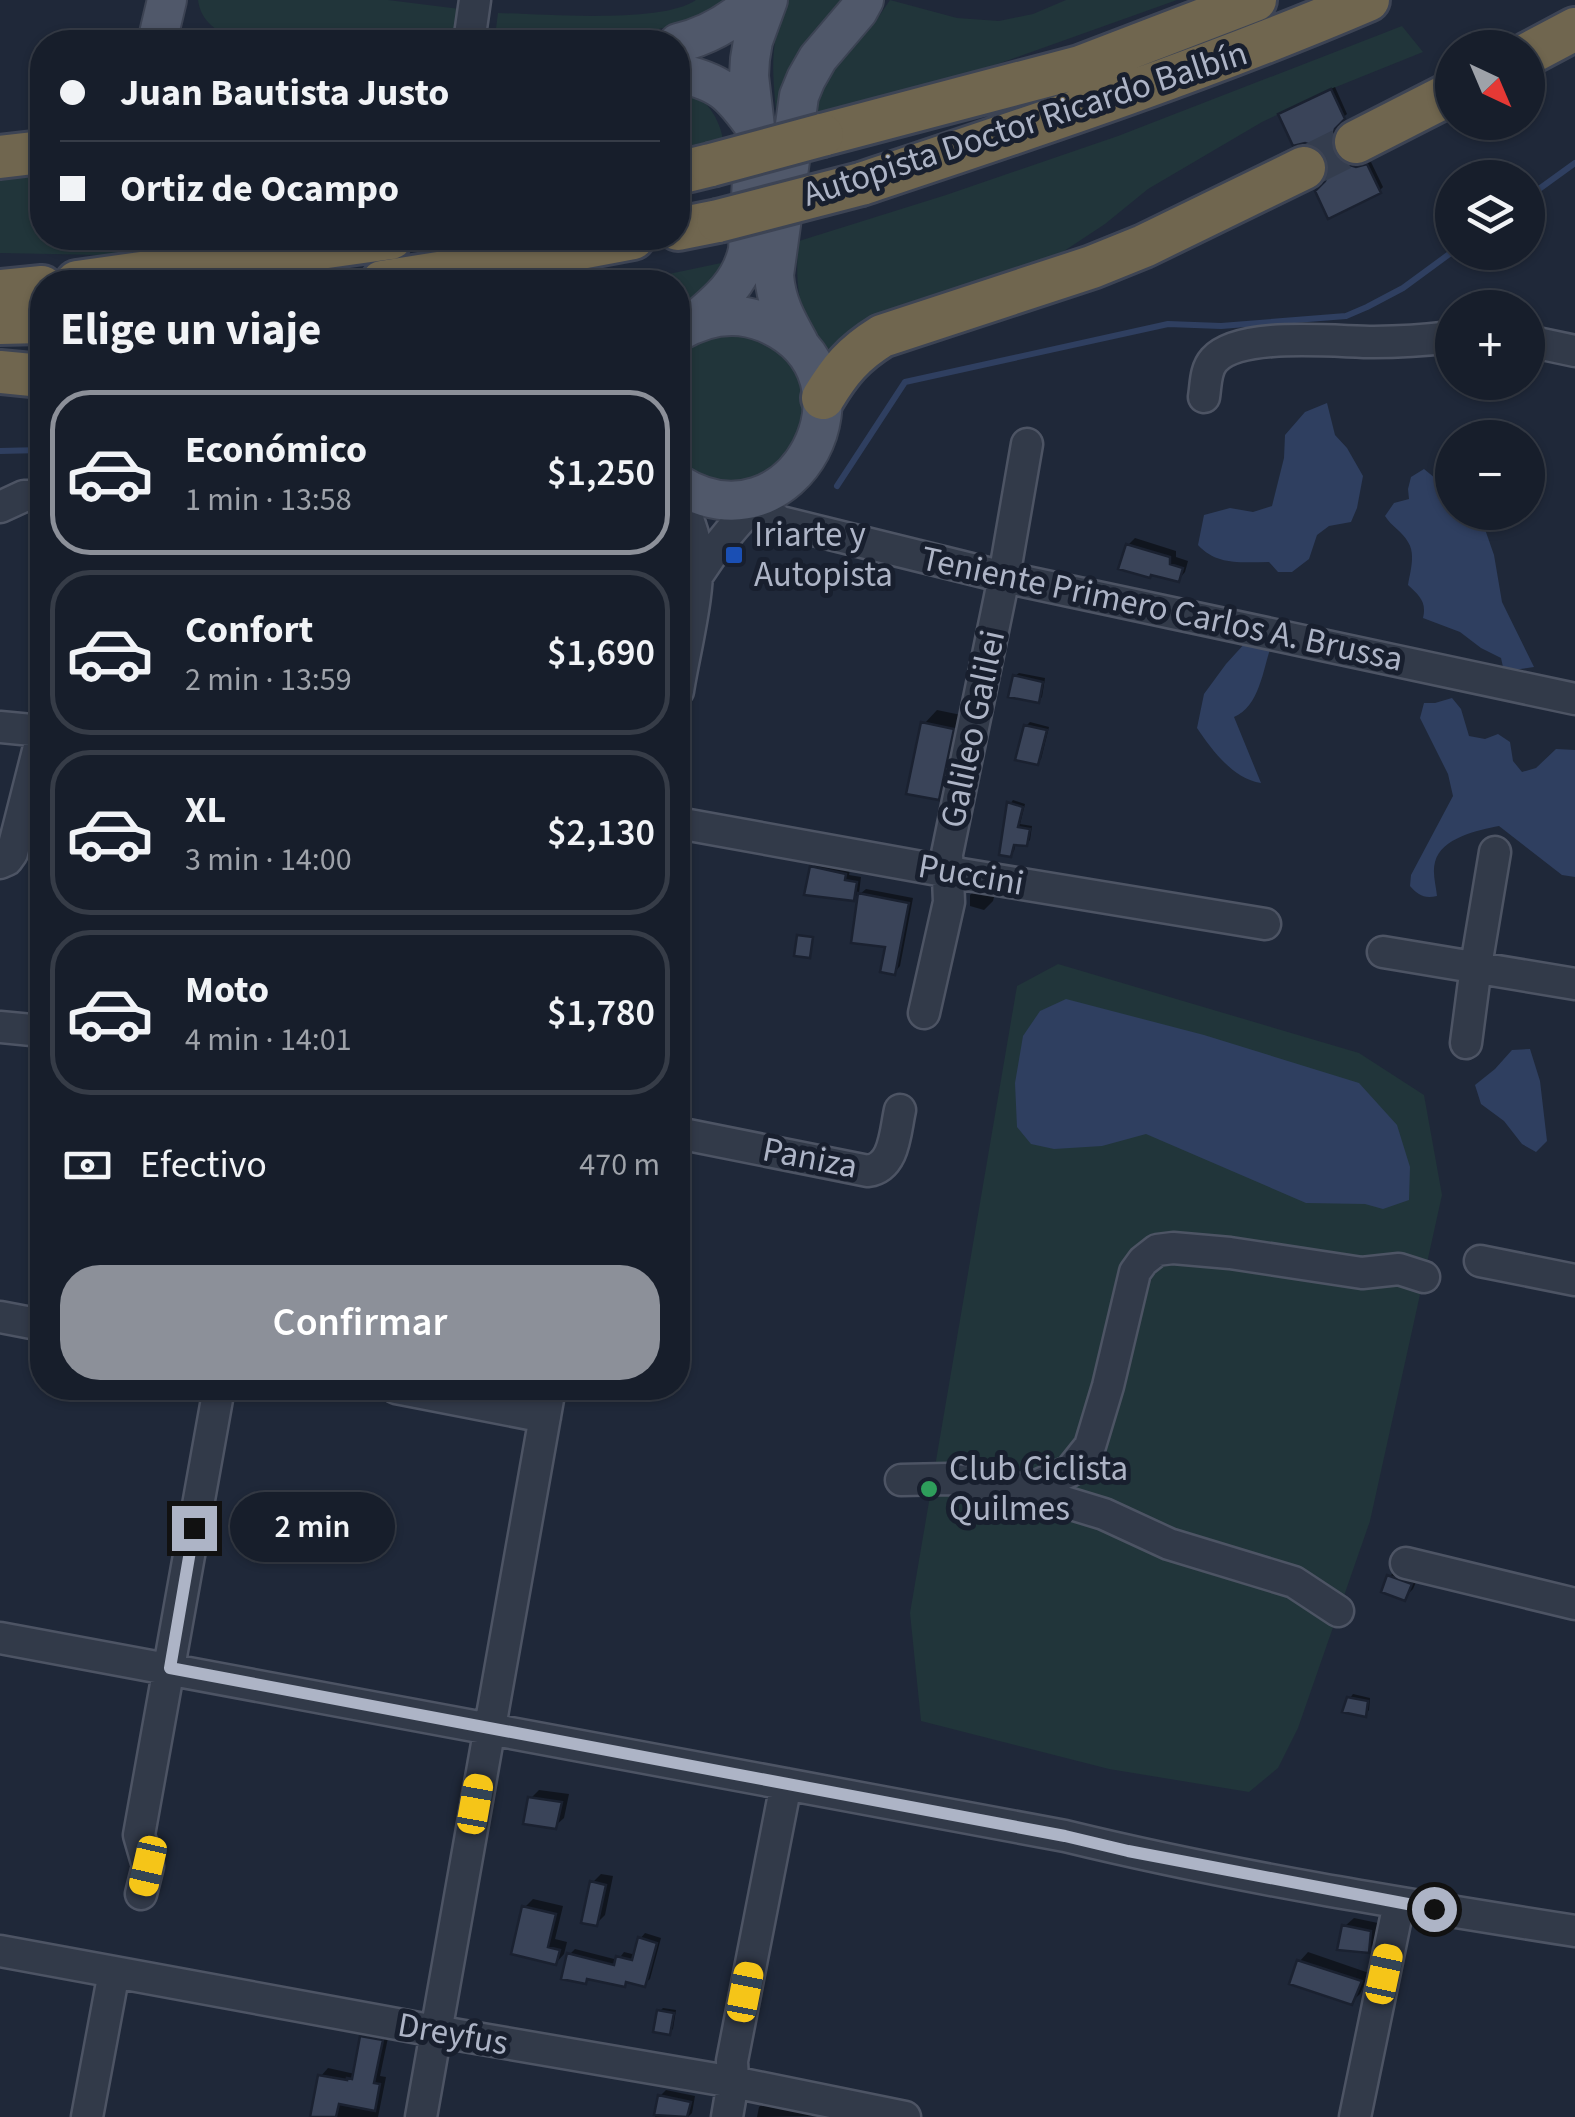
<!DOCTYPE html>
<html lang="es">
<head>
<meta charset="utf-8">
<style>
  body { margin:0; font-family:"Source Sans 3",sans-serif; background:#202733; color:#f1f3f6; height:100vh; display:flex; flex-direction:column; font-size:38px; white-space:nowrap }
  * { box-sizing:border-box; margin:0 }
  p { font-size:32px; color:#9ea2a9 }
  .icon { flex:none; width:55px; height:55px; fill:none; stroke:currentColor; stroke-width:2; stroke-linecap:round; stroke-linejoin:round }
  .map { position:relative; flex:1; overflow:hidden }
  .panel { position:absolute; left:30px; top:270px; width:660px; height:1130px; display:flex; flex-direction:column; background:#171e2b; border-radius:40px; box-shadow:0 2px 8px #0004,0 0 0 2px #363c47 }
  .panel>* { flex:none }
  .banner { position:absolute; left:30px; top:30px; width:660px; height:220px; border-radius:40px; box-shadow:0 2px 8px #0004,0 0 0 2px #363c47; display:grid; align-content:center; height:220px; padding:0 30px; background:#171e2b }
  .needle { width:65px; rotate:136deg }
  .controls { position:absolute; left:1435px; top:30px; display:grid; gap:20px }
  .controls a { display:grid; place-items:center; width:110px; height:110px; border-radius:50%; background:#171e2b; box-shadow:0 2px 8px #0004,0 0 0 2px #363c47; font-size:50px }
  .end { position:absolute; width:45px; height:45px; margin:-22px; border:12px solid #adb4c6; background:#111; box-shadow:0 0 0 5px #111 }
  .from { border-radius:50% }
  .bubble { position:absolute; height:70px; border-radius:35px; background:#171e2b; box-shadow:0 2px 8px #0004,0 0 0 2px #363c47; font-size:32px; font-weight:600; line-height:70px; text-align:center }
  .car { position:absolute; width:30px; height:60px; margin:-30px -15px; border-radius:12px; box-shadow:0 0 8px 2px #0007; background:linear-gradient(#f5c518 24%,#345 0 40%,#f5c518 0 76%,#345 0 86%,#f5c518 0) }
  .banner b { display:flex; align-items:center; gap:35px; height:95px; font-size:38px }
  .banner b+b { border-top:2px solid #363c47 }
  .banner i { width:25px; height:25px; background:#f1f3f6 }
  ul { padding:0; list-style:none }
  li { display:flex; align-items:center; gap:30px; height:165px; margin:0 20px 15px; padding:0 10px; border:5px solid #363c47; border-radius:40px }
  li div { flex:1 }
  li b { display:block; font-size:38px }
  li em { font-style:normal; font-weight:600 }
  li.selected { border-color:#8c9099 }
  li>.icon { width:90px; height:90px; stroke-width:1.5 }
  h2 { padding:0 30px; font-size:45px; line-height:120px }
  .pay { display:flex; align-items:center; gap:25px; height:110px; padding:0 30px; font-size:38px }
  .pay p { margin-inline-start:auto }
  .primary-button { display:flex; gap:20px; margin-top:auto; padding:20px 30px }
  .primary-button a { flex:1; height:115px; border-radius:40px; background:#8c9099; color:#fff; font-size:40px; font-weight:600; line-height:115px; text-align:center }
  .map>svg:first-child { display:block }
  .green { fill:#21353a }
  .water { fill:#2f3f60 }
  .shadow { fill:#0007 }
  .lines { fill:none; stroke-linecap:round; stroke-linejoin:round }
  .stream { stroke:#2f3f60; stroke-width:6 }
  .building { fill:#3a4459; stroke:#1a2130; stroke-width:2.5 }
  .highway-tunnel { stroke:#343d4e; stroke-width:42; stroke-dasharray:42 21; stroke-linecap:butt }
  .minor-casing { stroke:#4d5464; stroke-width:35 }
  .major-casing { stroke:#3c4353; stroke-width:42 }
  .highway-casing { stroke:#3d4454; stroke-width:48 }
  .minor { stroke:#323a49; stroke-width:30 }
  .major { stroke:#50586a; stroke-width:38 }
  .highway { stroke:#70664f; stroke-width:42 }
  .highway-bridge-casing { stroke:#3d4454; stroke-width:48; stroke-linecap:butt }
  .highway-bridge { stroke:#70664f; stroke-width:42 }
  .route { stroke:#adb4c6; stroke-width:12 }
  .transit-dot { fill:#1a4fb4; stroke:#181f2e; stroke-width:4 }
  .leisure-dot { fill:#2e9e5b; stroke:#181f2e; stroke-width:4 }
  .labels { text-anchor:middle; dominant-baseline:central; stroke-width:10; stroke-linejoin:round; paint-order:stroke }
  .street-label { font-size:35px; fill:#adb4c6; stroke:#181f2e }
  .poi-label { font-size:35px; fill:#adb4c6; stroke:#181f2e; text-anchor:start }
</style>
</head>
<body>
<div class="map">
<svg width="1575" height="2117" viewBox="0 0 1575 2117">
  <rect width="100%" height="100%" fill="#1f2839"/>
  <path class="green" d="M198 0H388L460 9 456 37 452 42H237C218 31 201 23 198 0Z
    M696 0H730C662 42 578 42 501 42L495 36 498 13C542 14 662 24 696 0Z
    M788 0H848L778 145C777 91 763 52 788 0Z
    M890 0 957 18 999 21 1033 14 1066 0H1177L919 92 802 120 811 96 873 25Z
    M1402 26 1423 52 1331 89 1262 122 1148 189 1105 224 1046 263 830 357C798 332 794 277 799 241L946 195 1118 136Z
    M678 86C702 94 718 113 723 139L678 150Z
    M42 164V238H221L102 255 0 253V169Z
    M721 263C717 291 698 303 678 320V282H631Z
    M735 331C746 334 761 337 771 343 778 346 782 354 787 359 847 431 747 527 678 460V354L688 344Z
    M1058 964 1359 1053 1424 1095 1442 1195 1370 1521 1298 1728 1278 1768 1249 1792 1109 1769 921 1721 910 1613 1017 986Z"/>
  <path class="water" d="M1327 403 1335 435 1347 448 1363 476 1357 508 1351 522 1329 526 1317 535 1309 559 1292 572H1278L1269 562C1242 562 1217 566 1198 545L1204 515 1230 508 1253 512 1272 506 1284 458 1285 435 1305 412Z
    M1424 469 1452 492V512L1477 513 1480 515 1494 555 1502 602 1534 667 1513 670 1503 667 1501 658 1481 648 1460 632 1423 618C1427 602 1419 595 1408 585 1410 572 1416 554 1408 542 1403 532 1391 526 1385 516L1394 503 1409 499 1408 489 1411 477Z
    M1246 642 1271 646C1263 670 1259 707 1234 717L1261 783C1233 779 1212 750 1197 728L1204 694 1226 664Z
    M1452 698 1461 709 1469 736 1485 739 1498 734 1510 742 1513 761 1522 772 1536 768 1556 749 1575 750V877L1562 875 1499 826C1478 830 1441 838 1435 862 1432 873 1436 885 1437 896 1424 899 1418 895 1410 886L1411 875 1453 796 1448 774 1420 718 1424 703H1435Z
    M1066 999 1204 1035 1359 1083 1397 1125 1410 1167 1409 1200 1383 1209 1365 1204 1306 1203 1146 1134 1102 1146 1054 1149 1031 1144 1017 1127 1015 1083 1023 1036 1040 1011Z
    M1530 1049 1540 1081 1547 1141 1536 1152 1522 1144 1504 1121 1481 1104 1475 1085 1495 1069 1512 1050Z"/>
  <path class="shadow" d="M1335 87 1347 114 1337 123 1334 136 1336 148 1347 160 1361 164 1371 162 1383 187 1379 191 1328 182 1331 171 1329 157 1285 111Z
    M1135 538 1176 551V557L1188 561 1185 572 1178 580 1128 545Z
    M1019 673 1045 678 1042 697 1038 701 1015 676Z
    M937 710 966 716 952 784 938 798 924 724Z
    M1030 722 1049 727 1041 759 1037 763 1026 726Z
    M1013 800 1025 804 1020 824 1032 826 1030 840 1026 844 1016 842 1014 851 1010 854V804Z
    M818 862 850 869 849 875 861 877 859 893 853 899 812 867Z
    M979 886 996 889 993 901 984 910 970 906V895Z
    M866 889 913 898 900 966 895 972 888 945 860 894Z
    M1398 1568 1419 1575 1413 1589 1404 1598 1389 1577Z
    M1353 1694 1370 1698 1369 1710 1365 1714 1350 1698Z
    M539 1790 569 1794 564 1818 555 1826 530 1799Z
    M601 1874 613 1876 605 1915 597 1923 592 1883Z
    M533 1899 563 1906 555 1939 567 1942 564 1954 556 1963 524 1908Z
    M1354 1918 1378 1923 1377 1941 1368 1950 1345 1926Z
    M645 1933 661 1938 650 1979 644 1984 629 1980 624 1985 589 1977 585 1982 569 1955 575 1949 618 1960 624 1952 636 1955 640 1939Z
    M1308 1952 1369 1973 1360 1994 1351 2002 1300 1961Z
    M663 2008 676 2010 673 2029 669 2032 659 2012Z
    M370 2030 389 2033 380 2076 386 2077 378 2117H319L321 2076 328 2068 355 2074 362 2037Z
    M666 2090 695 2096 692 2113 688 2117H655L660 2096Z
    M765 2102 825 2116 757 2117 759 2107Z"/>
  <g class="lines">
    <path class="stream" d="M1528 197 1575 163
      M0 451 42 450
      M837 486 905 382 1168 324 1221 326 1346 316 1367 307 1403 288 1452 252"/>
  </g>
  <path class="building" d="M1331 89 1345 119 1335 129 1331 142 1333 152 1343 163 1356 167 1367 164 1381 193 1328 219 1315 191 1325 181 1329 171 1327 158 1317 147 1305 143 1293 146 1278 114Z
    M1126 544 1170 557V564L1183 568 1179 582 1151 575 1150 578 1118 569Z
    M1013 675 1043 682 1039 703 1008 697Z
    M921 722 954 729 939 800 906 794Z
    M1024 725 1047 730 1038 765 1015 760Z
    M1007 802 1023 807 1018 827 1030 829 1027 846 1014 845 1011 857 999 855Z
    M810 866 846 874 845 880 857 882 854 901 804 895Z
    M858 893 909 903 895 975 880 972 885 947 851 943Z
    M797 935 813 937 810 958 794 956Z
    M1387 1575 1412 1584 1405 1601 1381 1592Z
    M1347 1697 1368 1701 1366 1717 1342 1712Z
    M528 1797 562 1802 556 1829 523 1824Z
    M590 1881 606 1885 597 1926 581 1923Z
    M522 1906 556 1914 548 1947 560 1950 556 1965 511 1954Z
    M1342 1925 1371 1931 1369 1953 1337 1950Z
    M638 1937 657 1943 645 1987 626 1982 625 1987 587 1979 586 1984 561 1979 567 1953 614 1965 616 1956 632 1960Z
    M1297 1960 1362 1981 1352 2005 1289 1984Z
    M657 2010 674 2013 670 2035 653 2032Z
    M360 2036 383 2040 374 2083 380 2084 375 2111 339 2104 336 2117H310L318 2075 347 2080V2078L352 2079Z
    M658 2095 691 2102 687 2117 654 2115Z"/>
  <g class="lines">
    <path class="highway-tunnel" d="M1304 168 1356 142"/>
    <defs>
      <path id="minor" d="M469 42 475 0
        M1528 341 1575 351
        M1204 397C1206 385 1205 370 1214 360 1240 331 1336 342 1374 342 1400 342 1427 340 1452 337
        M678 497C686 513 694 531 696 549 702 586 684 652 678 691
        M752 506 781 522 1004 577 1575 699
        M0 507 24 496H42
        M697 576C717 545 738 519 766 495
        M0 727 42 731
        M678 823 949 872 1265 924
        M0 863 7 860 12 853 42 735
        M1383 952 1575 984
        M924 1013 949 902 947 854 1004 577 1027 444
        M0 1027 42 1031
        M1466 1043 1476 966 1495 852
        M678 1133 868 1171C895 1167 895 1132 900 1110
        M1480 1261 1575 1280
        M0 1317 42 1325
        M396 1388 545 1417
        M901 1480 948 1479 1022 1489 1104 1514 1169 1544 1294 1582 1338 1611
        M1027 1490 1070 1471 1090 1446 1108 1386 1135 1272 1143 1261 1157 1250 1173 1248 1230 1253 1362 1273 1399 1269 1424 1277
        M1406 1563 1575 1604
        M0 1638 1065 1836C1233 1877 1404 1904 1575 1931
        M141 1894 148 1866 139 1835 219 1388
        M0 1951 435 2031 733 2082 905 2117
        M87 2117 114 1972
        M421 2117 550 1388
        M727 2117 733 2082 732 2061 786 1784
        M1355 2117 1399 1903"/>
      <path id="major" d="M157 42 167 0
        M678 43C708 36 733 21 755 0
        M678 73C720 82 730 92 755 127
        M694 322C719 301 741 283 748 250L755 127 749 76 750 59 753 41 768 0
        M678 332C705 316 735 310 766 323 887 375 793 556 678 484
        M799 343C786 320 776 302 774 275L799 96 806 79 818 58 858 11 864 0"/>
      <path id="highway" d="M1528 54 1575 29
        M822 135 1080 67 1255 0
        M1356 142 1452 93
        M0 157 42 152
        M678 173 711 165
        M861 184C1032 127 1202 71 1368 0
        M678 229 718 221
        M77 282 391 238
        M382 282 495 264 633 238
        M0 291 42 287
        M0 323 42 322
        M0 372 42 376
        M823 398C840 370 853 354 882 336L1092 267 1144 246 1304 168"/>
    </defs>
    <use href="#minor" class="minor-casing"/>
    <use href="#major" class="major-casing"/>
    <use href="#highway" class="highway-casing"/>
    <use href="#minor" class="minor"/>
    <use href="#major" class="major"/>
    <use href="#highway" class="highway"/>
    <defs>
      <path id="highway-bridge" d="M711 165 822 135
        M718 221 861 184"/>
    </defs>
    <use href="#highway-bridge" class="highway-bridge-casing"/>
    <use href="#highway-bridge" class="highway-bridge"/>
  </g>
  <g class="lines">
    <path class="route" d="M194 1528 170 1668 1065 1836 1128 1851 1434 1909"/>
  </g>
  <rect class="transit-dot" x="724" y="545" width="20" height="20" rx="5"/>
  <circle class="leisure-dot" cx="929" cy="1489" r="10"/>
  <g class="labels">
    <g class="street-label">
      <text transform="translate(1025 124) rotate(-18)">Autopista Doctor Ricardo Balbín</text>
      <text transform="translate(1162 609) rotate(12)">Teniente Primero Carlos A. Brussa</text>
      <text transform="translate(973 729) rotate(-78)">Galileo Galilei</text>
      <text transform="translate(971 875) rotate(10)">Puccini</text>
      <text transform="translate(810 1158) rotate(11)">Paniza</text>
      <text transform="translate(453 2034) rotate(10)">Dreyfus</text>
    </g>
    <g class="poi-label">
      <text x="754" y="535">Iriarte y<tspan x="754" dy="40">Autopista</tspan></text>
      <text x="949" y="1469">Club Ciclista<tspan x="949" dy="40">Quilmes</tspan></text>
    </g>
  </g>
</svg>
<div class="controls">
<a><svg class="needle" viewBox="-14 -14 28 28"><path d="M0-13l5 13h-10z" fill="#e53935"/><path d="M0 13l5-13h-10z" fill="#9ea2a9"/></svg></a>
<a><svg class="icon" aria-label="layers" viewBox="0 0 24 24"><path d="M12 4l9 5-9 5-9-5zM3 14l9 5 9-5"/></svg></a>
<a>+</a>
<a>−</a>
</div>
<i class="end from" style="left:1434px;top:1909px"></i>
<i class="end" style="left:194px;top:1528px"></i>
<div class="bubble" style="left:230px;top:1492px;width:165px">2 min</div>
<i class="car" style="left:475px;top:1804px;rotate:10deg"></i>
<i class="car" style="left:148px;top:1866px;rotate:193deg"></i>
<i class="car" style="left:1384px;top:1974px;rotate:12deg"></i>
<i class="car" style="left:745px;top:1992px;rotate:11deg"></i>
<div class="banner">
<b><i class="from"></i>Juan Bautista Justo</b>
<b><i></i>Ortiz de Ocampo</b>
</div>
<section class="panel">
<h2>Elige un viaje</h2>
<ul>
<li class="selected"><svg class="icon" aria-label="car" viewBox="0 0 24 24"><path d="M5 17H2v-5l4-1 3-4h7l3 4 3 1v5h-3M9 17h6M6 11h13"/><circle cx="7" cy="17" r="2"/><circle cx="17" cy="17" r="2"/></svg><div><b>Económico</b><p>1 min · 13:58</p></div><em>$1,250</em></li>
<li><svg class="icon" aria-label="car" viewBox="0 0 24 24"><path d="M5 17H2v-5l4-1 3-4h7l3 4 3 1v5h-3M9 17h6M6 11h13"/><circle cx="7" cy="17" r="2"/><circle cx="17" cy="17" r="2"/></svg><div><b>Confort</b><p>2 min · 13:59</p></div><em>$1,690</em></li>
<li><svg class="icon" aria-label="car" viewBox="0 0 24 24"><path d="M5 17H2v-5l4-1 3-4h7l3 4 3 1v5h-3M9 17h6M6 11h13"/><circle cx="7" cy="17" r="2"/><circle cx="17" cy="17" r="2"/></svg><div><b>XL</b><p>3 min · 14:00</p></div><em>$2,130</em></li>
<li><svg class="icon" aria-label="car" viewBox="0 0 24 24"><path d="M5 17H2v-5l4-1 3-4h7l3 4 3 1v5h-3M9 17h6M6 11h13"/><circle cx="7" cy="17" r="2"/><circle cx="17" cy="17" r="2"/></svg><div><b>Moto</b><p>4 min · 14:01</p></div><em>$1,780</em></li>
</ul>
<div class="pay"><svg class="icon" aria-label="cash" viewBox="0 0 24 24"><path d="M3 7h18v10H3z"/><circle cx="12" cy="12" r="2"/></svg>Efectivo<p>470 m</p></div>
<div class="primary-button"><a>Confirmar</a></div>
</section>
</div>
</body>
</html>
